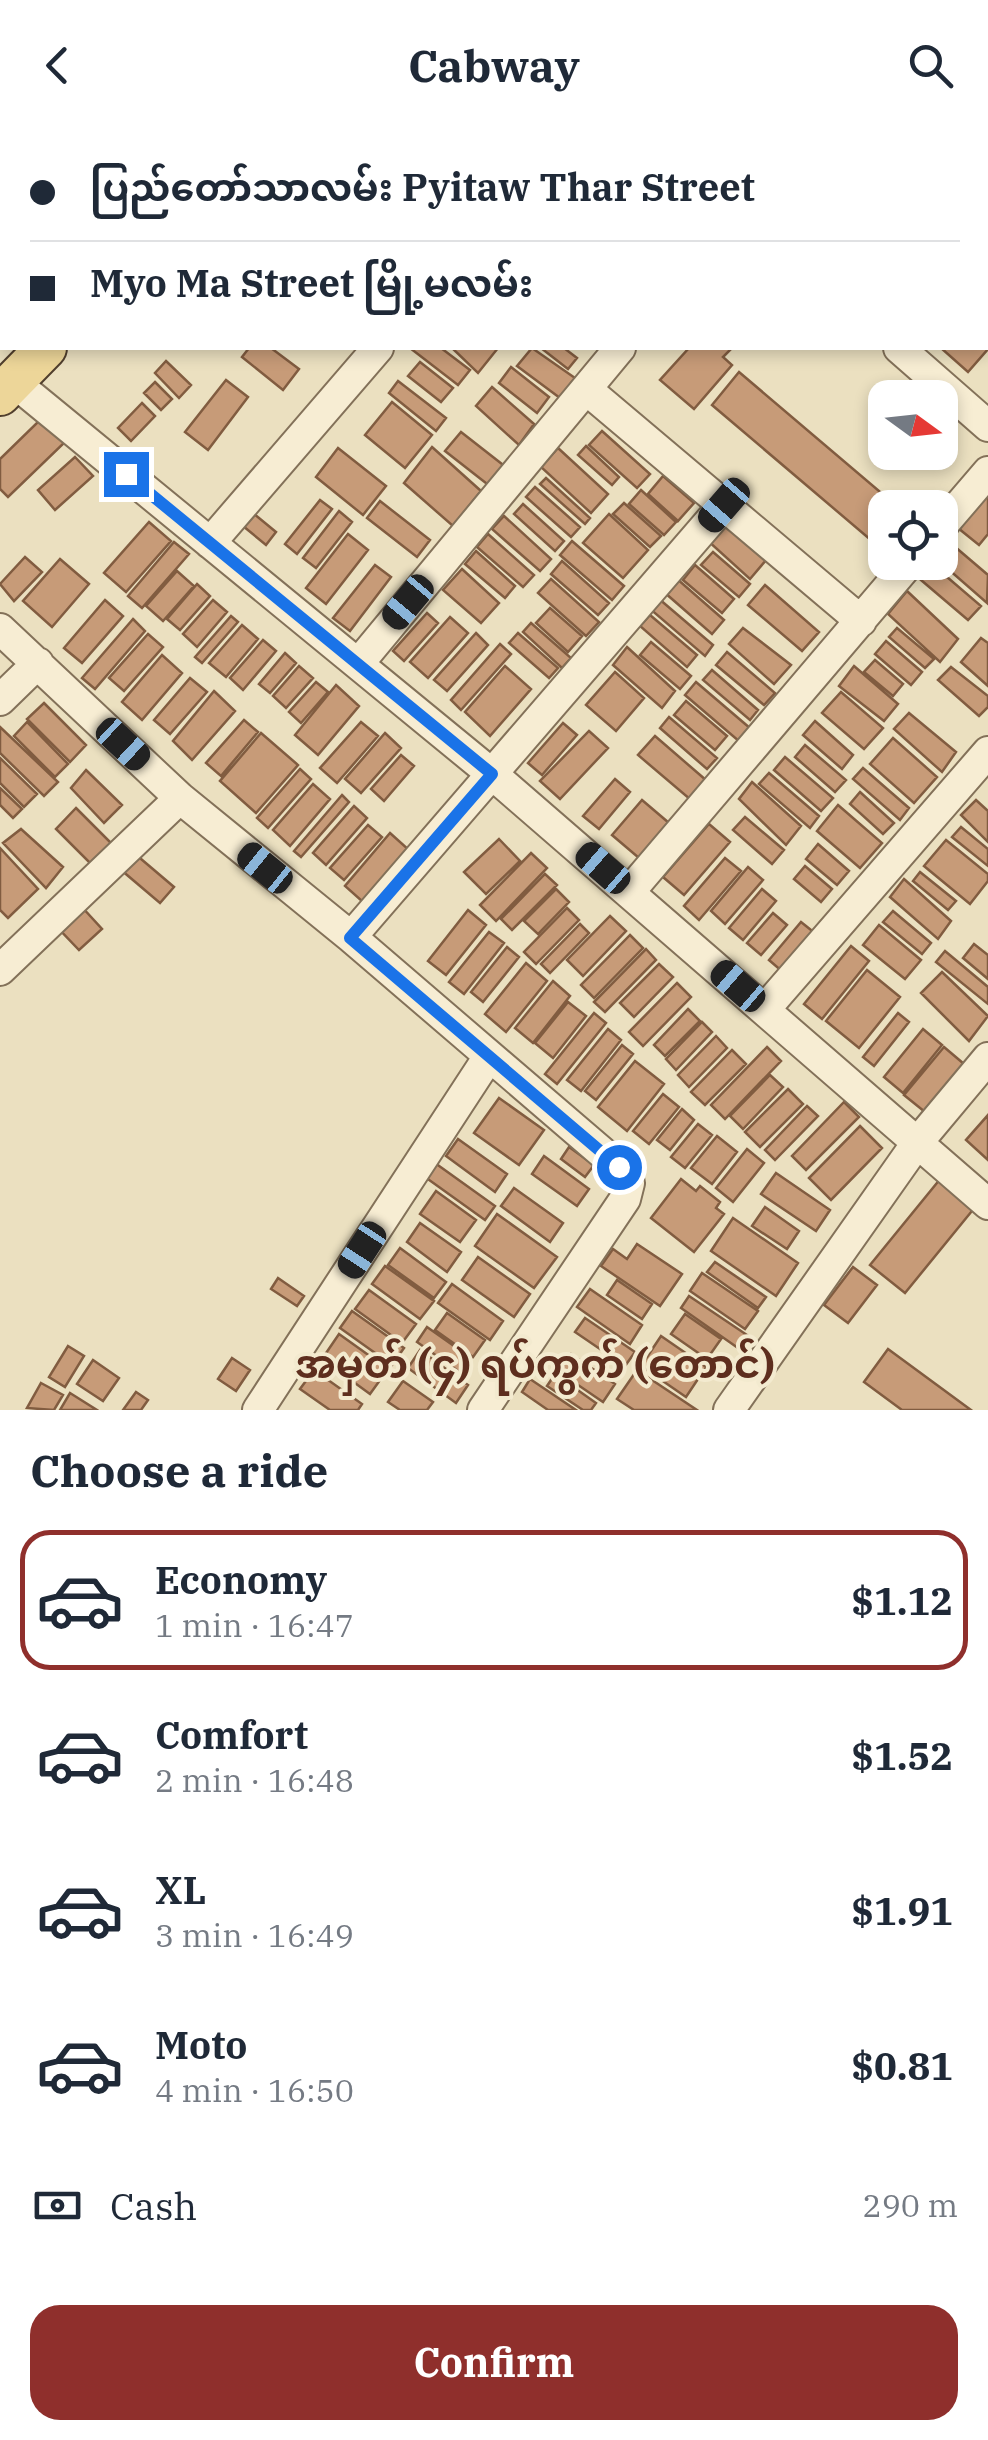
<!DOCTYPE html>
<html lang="en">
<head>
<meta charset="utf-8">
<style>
  body { margin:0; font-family:"IBM Plex Serif","Noto Sans Myanmar",serif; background:#f6f6f7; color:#1f2937; height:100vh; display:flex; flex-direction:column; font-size:38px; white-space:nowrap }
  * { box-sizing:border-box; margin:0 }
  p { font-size:32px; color:#747a83 }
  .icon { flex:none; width:55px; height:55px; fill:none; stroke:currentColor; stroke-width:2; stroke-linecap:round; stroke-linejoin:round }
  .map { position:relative; height:1280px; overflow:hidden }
  .panel { display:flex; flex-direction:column; background:#fff; flex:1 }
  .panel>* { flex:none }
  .top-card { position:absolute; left:0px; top:0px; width:990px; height:220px; box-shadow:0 5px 15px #0003; display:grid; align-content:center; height:220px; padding:0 30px; background:#fff }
  .needle { width:65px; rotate:105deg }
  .buttons { position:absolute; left:868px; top:250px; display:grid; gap:20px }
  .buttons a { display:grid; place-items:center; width:90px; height:90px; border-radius:20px; background:#fff; box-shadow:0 5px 15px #0003; font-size:50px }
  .end { position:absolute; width:45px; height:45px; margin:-22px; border:12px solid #1a73e8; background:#fff; box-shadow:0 0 0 5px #fff }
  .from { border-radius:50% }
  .car { position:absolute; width:30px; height:60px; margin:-30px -15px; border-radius:12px; box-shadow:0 0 8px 2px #0007; background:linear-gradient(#222 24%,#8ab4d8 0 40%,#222 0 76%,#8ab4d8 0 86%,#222 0) }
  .top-card b { display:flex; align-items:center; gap:35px; height:95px; font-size:38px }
  .top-card b+b { border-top:2px solid #e0e1e3 }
  .top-card i { width:25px; height:25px; background:#1f2937 }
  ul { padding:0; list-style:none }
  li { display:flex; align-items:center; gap:30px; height:140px; margin:0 20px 15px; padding:0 10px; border:5px solid transparent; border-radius:30px }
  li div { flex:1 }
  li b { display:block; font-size:38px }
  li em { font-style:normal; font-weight:700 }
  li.active { border-color:#8f2f2c }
  li>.icon { width:90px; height:90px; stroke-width:1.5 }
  h2 { padding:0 30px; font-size:45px; line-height:120px }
  .pay { display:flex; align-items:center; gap:25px; height:110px; padding:0 30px; font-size:38px }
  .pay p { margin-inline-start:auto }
  .action { display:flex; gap:20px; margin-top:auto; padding:20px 30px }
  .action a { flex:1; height:115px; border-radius:30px; background:#8f2f2c; color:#fff; font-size:40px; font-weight:700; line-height:115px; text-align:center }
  header { display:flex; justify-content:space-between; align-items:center; height:130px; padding:0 30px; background:#fff; font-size:45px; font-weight:700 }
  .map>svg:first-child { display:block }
  .building { fill:#c79b78; stroke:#815c40; stroke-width:2.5 }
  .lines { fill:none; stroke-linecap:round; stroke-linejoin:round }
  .minor-casing { stroke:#837159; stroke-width:34 }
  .major-casing { stroke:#513f2d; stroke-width:44 }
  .minor { stroke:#f7edd3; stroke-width:30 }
  .major { stroke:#edd699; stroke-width:40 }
  .route { stroke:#1a73e8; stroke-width:12 }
  .labels { text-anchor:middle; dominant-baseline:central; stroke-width:8; stroke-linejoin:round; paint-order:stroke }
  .quarter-label { font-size:40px; font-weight:bold; fill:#5e2e1e; stroke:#f3eacf }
</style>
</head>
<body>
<header><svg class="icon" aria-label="back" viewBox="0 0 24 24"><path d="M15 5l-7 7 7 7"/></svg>Cabway<svg class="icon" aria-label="search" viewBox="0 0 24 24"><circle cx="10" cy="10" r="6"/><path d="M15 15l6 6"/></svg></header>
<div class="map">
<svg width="988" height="1280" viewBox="0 0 988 1280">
  <rect width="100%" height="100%" fill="#ebe0c0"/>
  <path class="building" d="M988 179V219L968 242 941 218H988Z
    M249 218H271L299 239 283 260 242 227Z
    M410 218H441L470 240 458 255Z
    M452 218H498L478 243Z
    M532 218 575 248 560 268 517 236Z
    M541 218H564L577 228 568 239Z
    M689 218H732L723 227 732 235 694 279 660 250Z
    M166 231 191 255 179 268 155 243Z
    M420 232 453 258 441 272 408 246Z
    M511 237 549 267 537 283 499 253Z
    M739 242 899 378H885V422L712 275Z
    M226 250 248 267 208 320 185 302Z
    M398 251 446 288 436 301 389 263Z
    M155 252 172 269 161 280 144 263Z
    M492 257 534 294 519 315 476 276Z
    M392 272 432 305 405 338 365 305Z
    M142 273 155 286 131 311 118 298Z
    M42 288 65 312 8 367 0 359V329Z
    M602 301 650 344 637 358 589 315Z
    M461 302 507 338 491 357 445 321Z
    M586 316 619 347 612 355 578 325Z
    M432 317 481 361 453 396 404 353Z
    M338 318 386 356 363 385 316 347Z
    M558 318 608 364 591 383 541 337Z
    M75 327 93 346 55 380 38 360Z
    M663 346 694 373 678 391 648 364Z
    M546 348 590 388 585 394 540 354Z
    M535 357 580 397 571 407 526 367Z
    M641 360 676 392 664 405 629 374Z
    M988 362V404L979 415 958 398Z
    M320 370 332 379 297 424 285 414Z
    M380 371 430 410 417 427 367 388Z
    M624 373 661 406 650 417 613 384Z
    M523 374 564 411 555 421 514 384Z
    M339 381 352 392 316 438 303 428Z
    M253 383 276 402 266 415 243 396Z
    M609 384 648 420 623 448 583 413Z
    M504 386 551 429 540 441 492 399Z
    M726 391 767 429 750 449 707 410Z
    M149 392 171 411 126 462 104 443Z
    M348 404 368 420 326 474 306 458Z
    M488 404 534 445 523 457 477 417Z
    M947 410 988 445 987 473 940 432V418Z
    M572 411 624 456 612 470 560 425Z
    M174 412 189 424 142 478 128 466Z
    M476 421 515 456 505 468 465 434Z
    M713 422 750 454 739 467 701 435Z
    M25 427 42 442 14 471 0 454Z
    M60 429 89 454 52 497 23 471Z
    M562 431 609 473 598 485 551 444Z
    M375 435 391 447 350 501 333 488Z
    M695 435 734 469 722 483 683 450Z
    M933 435 981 476 968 490 921 450Z
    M462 439 499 473 481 493 443 460Z
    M177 441 194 456 163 491 146 476Z
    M676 448 724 490 712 504 664 462Z
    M551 449 599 492 586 506 538 463Z
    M197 454 210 466 180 500 167 489Z
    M765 455 819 502 802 521 748 475Z
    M907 461 958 509 940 532 888 484Z
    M658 468 713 515 705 526 649 478Z
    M105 470 123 486 82 533 64 518Z
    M213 470 227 482 197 517 183 504Z
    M550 478 582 506 568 522 536 493Z
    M427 483 438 493 404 531 393 521Z
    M650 485 697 525 687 537 640 496Z
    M231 486 238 492 202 533 195 527Z
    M450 487 468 503 428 548 410 532Z
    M133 489 145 501 95 559 82 548Z
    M531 493 571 528 562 538 523 502Z
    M242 495 258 509 226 547 209 533Z
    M743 498 791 535 774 554 729 514Z
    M897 498 934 529 925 538 889 507Z
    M476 503 488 515 447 561 434 550Z
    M518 503 558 538 549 548 509 513Z
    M148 504 163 517 124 561 109 548Z
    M981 508 988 513V556L961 532Z
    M263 510 276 521 243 560 230 548Z
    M886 511 922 542 911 555 875 524Z
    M651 512 691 546 680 559 640 525Z
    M500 514 511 524 461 580 451 570Z
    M627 517 675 561 662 578 613 535Z
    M727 522 775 563 764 575 716 535Z
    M285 523 296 533 270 563 259 554Z
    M162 525 182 543 142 590 122 572Z
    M875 530 903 554 893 566 864 542Z
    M299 536 313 548 286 578 273 566Z
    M505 536 531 559 490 606 465 582Z
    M854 536 898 574 884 591 839 556Z
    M951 537 988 566V577L979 586 938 550Z
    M712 540 758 580 750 590 703 550Z
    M615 542 644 568 616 601 586 575Z
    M190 548 207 562 170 604 154 590Z
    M316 552 328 562 301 593 289 582Z
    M696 552 751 599 740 612 685 565Z
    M336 555 359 576 318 625 295 605Z
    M214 561 235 581 192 630 173 611Z
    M841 562 883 598 864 619 822 583Z
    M686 571 727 606 715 620 674 585Z
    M44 573 86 615 70 632 27 589Z
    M909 583 956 622 942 642 894 599Z
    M669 587 717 628 707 639 660 598Z
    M244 590 258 602 221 646 206 633Z
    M815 591 853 625 842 639 803 605Z
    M27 592 68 634 55 647 14 606Z
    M361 592 378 606 337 653 320 638Z
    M563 593 577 605 542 645 528 633Z
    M0 597 58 652 44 666 0 623Z
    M589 601 608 618 560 669 540 651Z
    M261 603 298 635 256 683 220 651Z
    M385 603 401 618 361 663 345 649Z
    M655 606 707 651 691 670 638 625Z
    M893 608 937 647 914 673 870 634Z
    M805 615 846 650 835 662 795 627Z
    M401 625 414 636 384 671 371 659Z
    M785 627 833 668 821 681 774 640Z
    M0 628 37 664 24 677 0 653Z
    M863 638 909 678 900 690 853 649Z
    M300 639 311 649 268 698 257 688Z
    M86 640 122 675 104 693 71 658Z
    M769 643 819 686 810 698 759 654Z
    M615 649 630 662 599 699 583 686Z
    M752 652 801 696 786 715 739 669Z
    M313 654 330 669 290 716 273 700Z
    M0 658 22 679 13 688 0 675Z
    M860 662 894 693 883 704 850 674Z
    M342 665 349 672 301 727 294 721Z
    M642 670 669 693 639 728 612 705Z
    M976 670 988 681V712L961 685Z
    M838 675 882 713 860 738 817 701Z
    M354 676 367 688 326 735 313 723Z
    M76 678 113 715 92 735 56 699Z
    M745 687 784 720 772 734 733 700Z
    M709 694 730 712 684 765 663 747Z
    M368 695 382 707 344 750 330 738Z
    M961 697 988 719V736L952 707Z
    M21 699 63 737 46 758 3 713Z
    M390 703 409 720 363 772 345 756Z
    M499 709 520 731 486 764 464 742Z
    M946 710 988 744V751L970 774 924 736Z
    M818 714 849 741 837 755 806 729Z
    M0 718 38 759 8 788 0 780Z
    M134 723 174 757 160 773 120 739Z
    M531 723 547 738 496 791 480 775Z
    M725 728 741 741 699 790 684 776Z
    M805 736 832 759 821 772 794 749Z
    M748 737 763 750 725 794 711 781Z
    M920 742 956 771 948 780 913 751Z
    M545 744 557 755 512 800 501 789Z
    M904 749 951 791 938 809 890 767Z
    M556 759 569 772 538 804 524 791Z
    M762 759 776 771 743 810 729 798Z
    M81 776 102 799 79 820 58 798Z
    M567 778 579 790 536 834 524 822Z
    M468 780 486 795 446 845 428 831Z
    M893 781 931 813 922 824 883 792Z
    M773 783 787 795 761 825 747 813Z
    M610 786 626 801 583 846 567 830Z
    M801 792 816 804 784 843 769 830Z
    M580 794 589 803 550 843 541 834Z
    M879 795 921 830 905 849 863 815Z
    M489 802 504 813 464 864 449 852Z
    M630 805 643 818 594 868 581 855Z
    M974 814 988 825V849L963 828Z
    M851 816 869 831 822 889 804 874Z
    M507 817 519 827 483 872 471 862Z
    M646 819 656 830 605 882 594 872Z
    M945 821 988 857V874L936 832Z
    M526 833 547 851 506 902 485 884Z
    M659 834 673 847 634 887 620 873Z
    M867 840 900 867 859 918 826 891Z
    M942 842 988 886 969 911 921 863Z
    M553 851 570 866 533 913 515 898Z
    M677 853 691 867 643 916 629 902Z
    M568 872 586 886 553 928 535 913Z
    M688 879 700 891 665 926 654 915Z
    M594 883 606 893 557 954 545 944Z
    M898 883 909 892 874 936 863 927Z
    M702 892 712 902 676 940 666 929Z
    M608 899 621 910 581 961 567 950Z
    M923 899 942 915 903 963 884 947Z
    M716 906 727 918 689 957 678 945Z
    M622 915 633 924 596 970 585 961Z
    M767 917 781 931 725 989 711 975Z
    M944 917 964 934 925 982 904 965Z
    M732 920 746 934 705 975 691 962Z
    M635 931 664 954 627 1001 598 977Z
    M770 945 783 957 743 999 730 986Z
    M788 959 803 974 760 1017 745 1002Z
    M663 964 679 977 649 1014 633 1001Z
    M499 968 544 1000 519 1035 474 1003Z
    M844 972 859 987 806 1040 792 1026Z
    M807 976 818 986 775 1030 765 1020Z
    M682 979 694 990 670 1020 657 1010Z
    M988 985V1030L966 1010Z
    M698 994 712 1005 685 1038 671 1027Z
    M860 996 882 1018 831 1070 809 1048Z
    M717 1006 737 1022 712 1054 691 1038Z
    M458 1009 507 1044 495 1062 446 1026Z
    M569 1017 594 1035 585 1047 561 1029Z
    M747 1019 764 1033 733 1072 716 1058Z
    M544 1026 589 1059 577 1076 532 1044Z
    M435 1033 495 1076 485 1090 425 1047Z
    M776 1043 830 1080 816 1101 761 1064Z
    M941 1048 976 1076 905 1163 870 1135Z
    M681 1049 696 1061 700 1056 720 1072 716 1078 724 1084 694 1122 651 1088Z
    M514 1058 563 1093 550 1112 501 1076Z
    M436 1061 476 1090 460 1112 420 1084Z
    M765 1077 799 1101 787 1119 752 1096Z
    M497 1084 557 1127 534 1158 475 1116Z
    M733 1088 798 1133 776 1166 711 1121Z
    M420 1093 461 1122 447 1142 407 1112Z
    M637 1114 682 1144 660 1176 601 1136 613 1119 627 1129Z
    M400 1118 446 1152 434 1168 388 1135Z
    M478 1127 530 1164 514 1187 462 1150Z
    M715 1132 766 1167 758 1178 707 1142Z
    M385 1136 434 1171 420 1189 372 1154Z
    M853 1137 877 1155 848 1193 824 1175Z
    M702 1143 758 1181 745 1199 690 1161Z
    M278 1148 304 1166 297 1176 271 1159Z
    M617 1150 652 1174 642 1189 607 1165Z
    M452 1154 503 1191 490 1210 438 1173Z
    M590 1159 642 1195 630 1214 577 1177Z
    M369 1160 416 1194 402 1213 355 1179Z
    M689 1166 747 1205 738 1218 681 1178Z
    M352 1181 404 1218 392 1235 340 1198Z
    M447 1183 485 1210 473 1227 435 1200Z
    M685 1184 721 1209 707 1229 671 1204Z
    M585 1188 635 1222 625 1236 575 1202Z
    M427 1197 471 1228 461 1243 417 1212Z
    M339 1204 388 1239 370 1264 322 1229Z
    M661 1206 706 1237 686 1267 641 1236Z
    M68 1216 84 1226 65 1257 49 1247Z
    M888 1219 971 1280H902L864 1252Z
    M420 1220 468 1255 456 1273 408 1238Z
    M571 1224 615 1254 603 1272 559 1242Z
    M232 1228 250 1240 236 1261 218 1249Z
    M93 1230 119 1248 103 1271 77 1254Z
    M314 1240 362 1274 358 1280H330L300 1259Z
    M637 1240 697 1280H634L617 1269Z
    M555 1244 596 1273 591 1280H583L547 1256Z
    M530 1249 576 1280H548L522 1262Z
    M403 1251 433 1272 427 1280H400L388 1272Z
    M41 1253 63 1265 54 1280 27 1278Z
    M136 1262 148 1270 141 1280H123Z
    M70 1263 97 1280H60Z"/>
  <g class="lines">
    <defs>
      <path id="minor" d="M208 0 211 2
        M647 0 650 2
        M563 2 565 0
        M899 218 988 296
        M14 252 492 644 988 1074
        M586 259 861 491
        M940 398 988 342
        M210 413 378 218
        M0 499 180 668 351 807 619 1037 629 1053 625 1069 483 1280
        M358 534 620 218
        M0 570 38 533
        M630 761 910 432
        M351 807 724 375
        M0 840 180 668
        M765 879 988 622
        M258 1280 488 928
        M729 1280 917 1013 988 928"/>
      <path id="major" d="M976 0 979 2
        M249 2 252 0
        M0 265 46 218"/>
    </defs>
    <use href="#minor" class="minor-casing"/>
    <use href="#major" class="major-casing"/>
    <use href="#minor" class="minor"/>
    <use href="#major" class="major"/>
  </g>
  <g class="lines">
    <path class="route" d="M126 344 492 644 350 808 619 1037"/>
  </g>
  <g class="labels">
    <g class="quarter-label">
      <text x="535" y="1233">အမှတ် (၄) ရပ်ကွက် (တောင်)</text>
    </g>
  </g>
</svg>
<div class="buttons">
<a><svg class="needle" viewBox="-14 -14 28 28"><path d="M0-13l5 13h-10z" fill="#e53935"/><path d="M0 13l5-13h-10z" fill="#747a83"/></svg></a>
<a><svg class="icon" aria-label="locate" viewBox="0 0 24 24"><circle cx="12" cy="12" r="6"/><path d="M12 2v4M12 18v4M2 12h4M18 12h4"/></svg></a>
</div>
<i class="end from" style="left:619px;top:1037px"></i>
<i class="end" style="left:126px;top:344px"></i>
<i class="car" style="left:724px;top:375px;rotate:221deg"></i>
<i class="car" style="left:408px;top:472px;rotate:220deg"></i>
<i class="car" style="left:123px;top:614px;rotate:133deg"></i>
<i class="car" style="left:265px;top:738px;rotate:309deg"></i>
<i class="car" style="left:603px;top:738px;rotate:311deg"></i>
<i class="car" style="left:738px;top:856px;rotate:311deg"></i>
<i class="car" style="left:362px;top:1120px;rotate:213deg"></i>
<div class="top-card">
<b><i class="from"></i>ပြည်တော်သာလမ်း Pyitaw Thar Street</b>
<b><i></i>Myo Ma Street မြို့မလမ်း</b>
</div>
</div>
<section class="panel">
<h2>Choose a ride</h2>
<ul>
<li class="active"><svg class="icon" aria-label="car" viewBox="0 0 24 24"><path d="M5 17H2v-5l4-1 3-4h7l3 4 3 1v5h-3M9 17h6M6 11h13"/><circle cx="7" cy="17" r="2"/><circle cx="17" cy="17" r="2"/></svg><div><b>Economy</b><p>1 min · 16:47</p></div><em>$1.12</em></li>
<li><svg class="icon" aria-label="car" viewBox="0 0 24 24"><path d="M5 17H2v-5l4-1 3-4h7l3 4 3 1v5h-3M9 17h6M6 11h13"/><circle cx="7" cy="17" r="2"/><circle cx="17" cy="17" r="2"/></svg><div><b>Comfort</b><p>2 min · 16:48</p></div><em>$1.52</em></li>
<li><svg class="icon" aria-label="car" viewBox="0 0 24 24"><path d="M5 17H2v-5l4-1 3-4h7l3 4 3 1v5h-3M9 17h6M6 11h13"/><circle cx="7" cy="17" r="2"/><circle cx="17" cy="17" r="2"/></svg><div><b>XL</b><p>3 min · 16:49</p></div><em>$1.91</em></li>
<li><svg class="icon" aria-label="car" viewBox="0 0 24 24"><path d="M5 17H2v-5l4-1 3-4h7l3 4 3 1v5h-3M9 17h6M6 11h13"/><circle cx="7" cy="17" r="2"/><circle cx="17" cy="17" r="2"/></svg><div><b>Moto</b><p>4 min · 16:50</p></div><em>$0.81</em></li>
</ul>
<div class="pay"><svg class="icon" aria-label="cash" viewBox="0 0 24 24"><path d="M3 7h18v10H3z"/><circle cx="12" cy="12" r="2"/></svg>Cash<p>290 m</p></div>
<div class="action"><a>Confirm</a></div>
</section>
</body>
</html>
